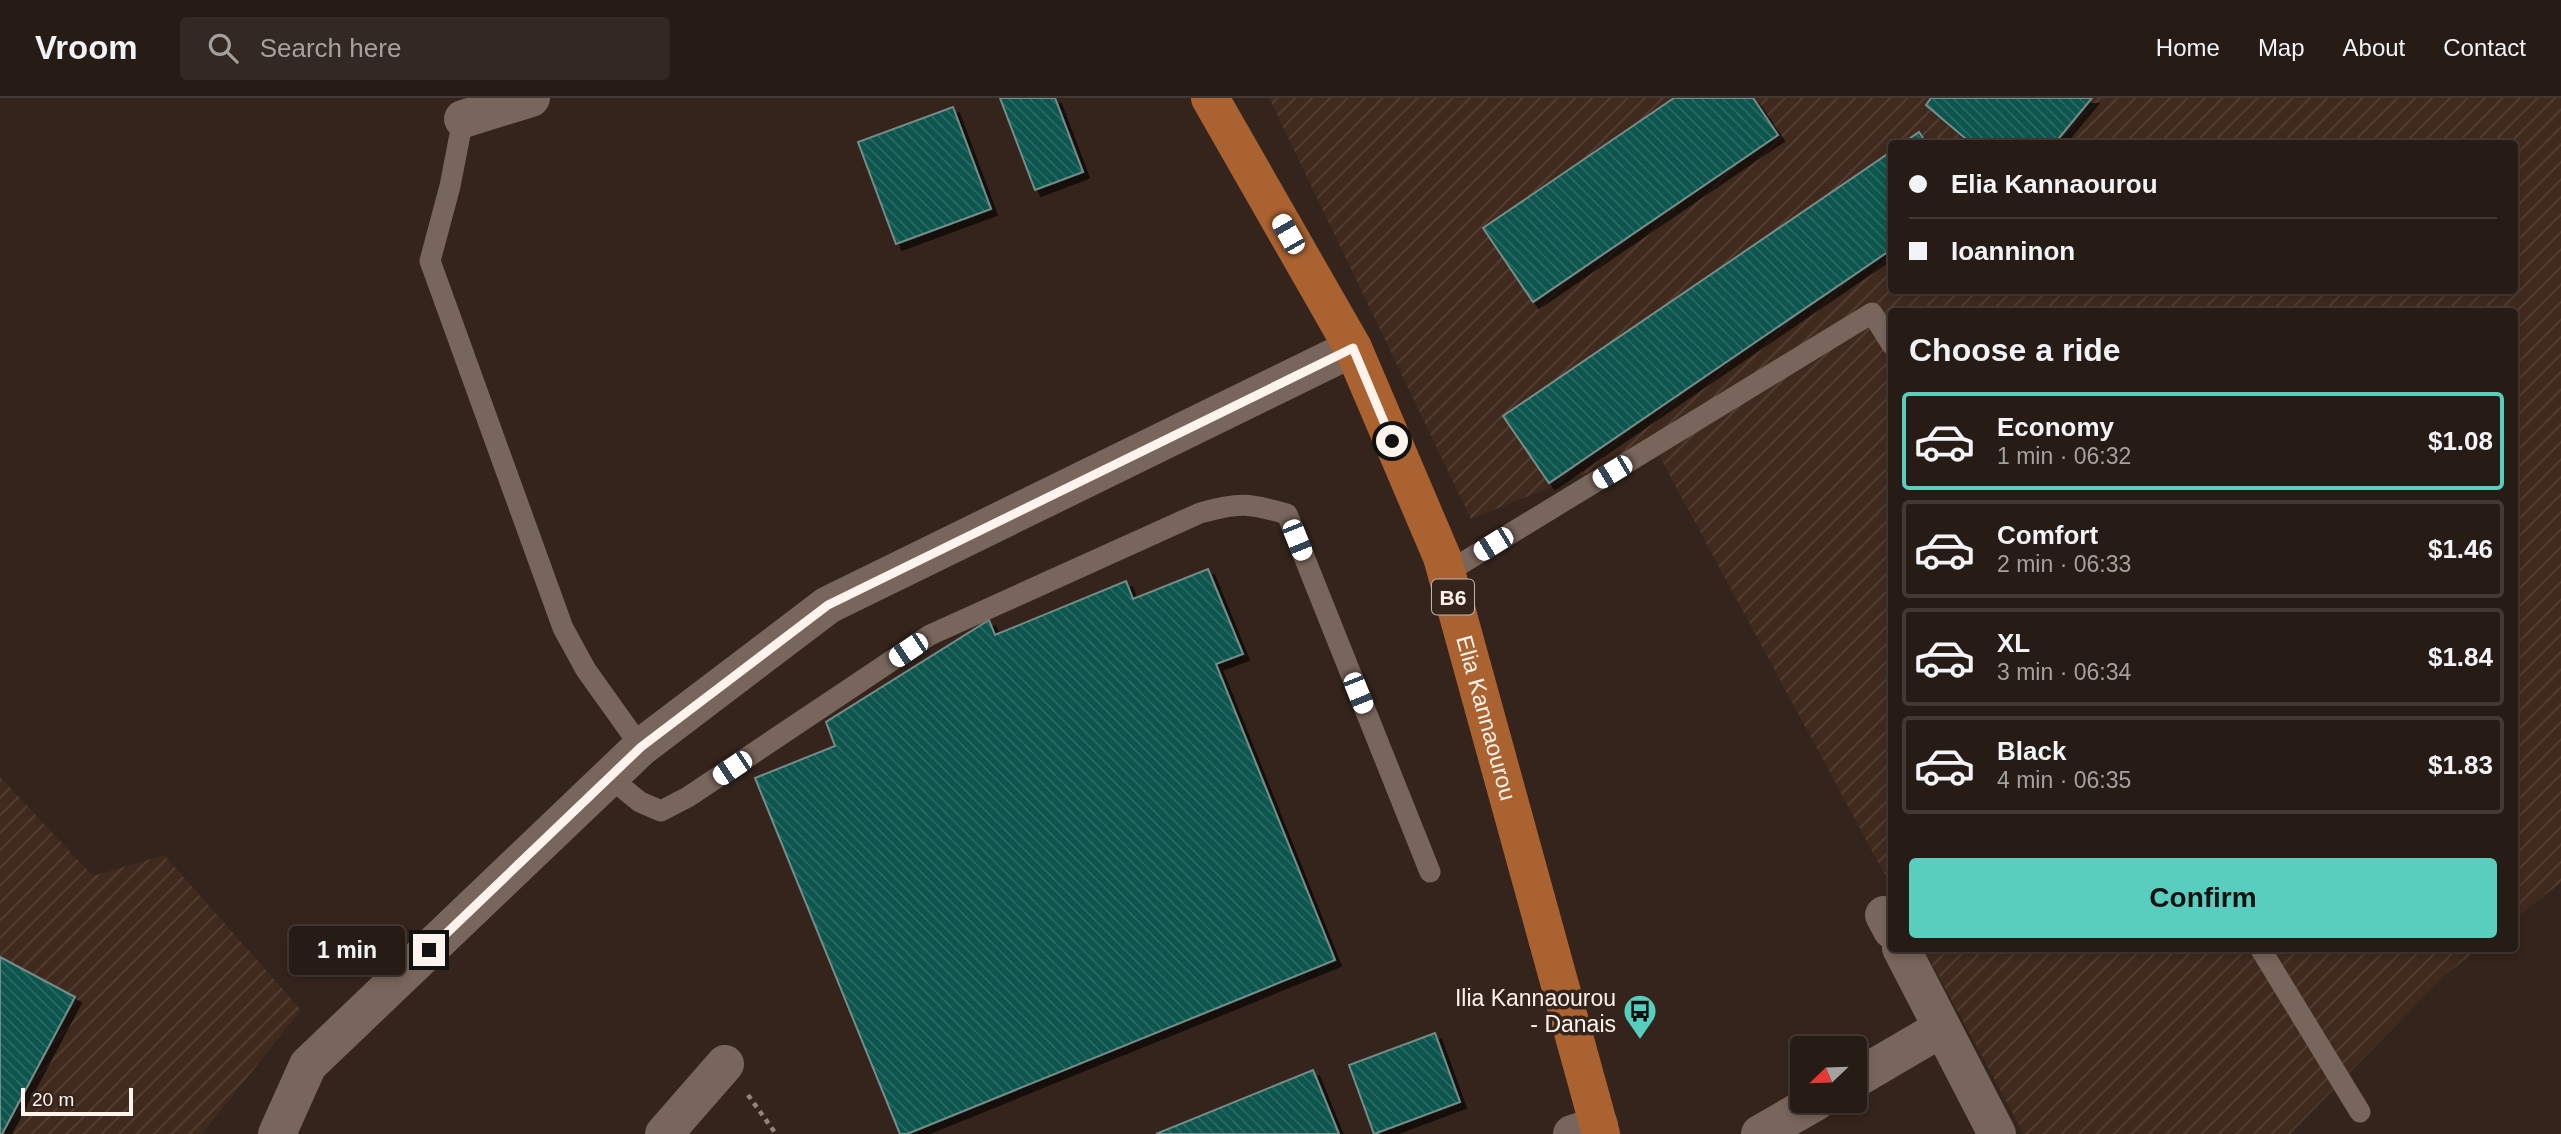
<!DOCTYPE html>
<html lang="en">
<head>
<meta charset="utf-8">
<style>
  body { margin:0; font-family:Arial,sans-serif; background:#332822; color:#f1f3f6; height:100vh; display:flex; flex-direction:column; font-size:26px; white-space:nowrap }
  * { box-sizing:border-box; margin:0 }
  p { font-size:23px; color:#a4a1a0 }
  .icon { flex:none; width:38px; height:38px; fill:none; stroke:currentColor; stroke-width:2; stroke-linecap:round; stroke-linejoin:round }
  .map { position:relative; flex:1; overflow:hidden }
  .side { position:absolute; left:1888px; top:210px; width:630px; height:644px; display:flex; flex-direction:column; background:#271b15; border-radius:7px; box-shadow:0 4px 10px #0003,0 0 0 2px #433934 }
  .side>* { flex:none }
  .guide { position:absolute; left:1888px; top:42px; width:630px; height:154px; border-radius:7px; box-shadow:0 4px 10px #0003,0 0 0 2px #433934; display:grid; align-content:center; height:154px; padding:0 21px; background:#271b15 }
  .needle { width:46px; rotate:247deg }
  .tools { position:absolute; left:1790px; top:938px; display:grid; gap:14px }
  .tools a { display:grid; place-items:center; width:77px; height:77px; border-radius:7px; background:#271b15; box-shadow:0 4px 10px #0003,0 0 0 2px #433934; font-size:35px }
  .scale { position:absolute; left:21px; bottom:18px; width:112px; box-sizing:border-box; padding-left:7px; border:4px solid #fef3ed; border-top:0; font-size:19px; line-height:24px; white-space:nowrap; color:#fef3ed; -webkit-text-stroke:5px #34241c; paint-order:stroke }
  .end { position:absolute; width:32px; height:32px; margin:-16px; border:9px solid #fef3ed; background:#111; box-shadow:0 0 0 4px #111 }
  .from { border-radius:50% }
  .bubble { position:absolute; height:49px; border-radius:7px; background:#271b15; box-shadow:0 4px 10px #0003,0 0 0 2px #433934; font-size:23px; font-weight:700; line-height:49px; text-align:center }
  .car { position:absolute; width:21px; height:42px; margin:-21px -10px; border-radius:9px; box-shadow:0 0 5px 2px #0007; background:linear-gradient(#fff 24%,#345 0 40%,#fff 0 76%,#345 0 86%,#fff 0) }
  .guide b { display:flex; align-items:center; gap:24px; height:66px; font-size:26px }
  .guide b+b { border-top:2px solid #433934 }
  .guide i { width:18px; height:18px; background:#f1f3f6 }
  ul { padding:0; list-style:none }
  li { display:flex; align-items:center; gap:21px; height:98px; margin:0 14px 10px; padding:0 7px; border:4px solid #433934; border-radius:7px }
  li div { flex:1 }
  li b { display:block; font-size:26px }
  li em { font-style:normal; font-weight:700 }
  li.selected { border-color:#59cebf }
  li>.icon { width:63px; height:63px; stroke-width:1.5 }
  h2 { padding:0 21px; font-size:32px; line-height:84px }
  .button { display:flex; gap:14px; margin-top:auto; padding:14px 21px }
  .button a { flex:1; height:80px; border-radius:7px; background:#59cebf; color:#111; font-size:28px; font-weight:700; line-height:80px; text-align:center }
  header { display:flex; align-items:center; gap:42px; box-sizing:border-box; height:98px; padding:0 35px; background:#271b15; border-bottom:2px solid #433934 }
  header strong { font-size:33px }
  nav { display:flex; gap:38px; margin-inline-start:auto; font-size:24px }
  .search { width:490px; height:63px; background:#332822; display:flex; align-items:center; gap:18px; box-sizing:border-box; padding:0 24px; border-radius:7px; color:#a4a1a0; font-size:26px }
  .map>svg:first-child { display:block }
  .industrial { fill:url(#industrial-furrows); fill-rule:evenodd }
  .building { fill:url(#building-back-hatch); stroke:#748d88; stroke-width:2; filter:url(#shadow) }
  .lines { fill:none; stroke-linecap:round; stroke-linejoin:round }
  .path { stroke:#93857e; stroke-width:4.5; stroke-dasharray:5 5; stroke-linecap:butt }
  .service { stroke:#78655b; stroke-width:21 }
  .minor { stroke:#78655b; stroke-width:38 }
  .primary { stroke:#aa6230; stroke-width:38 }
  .route { stroke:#fef3ed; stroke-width:9 }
  .labels { text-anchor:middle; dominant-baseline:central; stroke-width:7; stroke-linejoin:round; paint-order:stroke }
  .shield { fill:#34241c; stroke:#c1b5ae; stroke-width:2 }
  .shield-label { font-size:21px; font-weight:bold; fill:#fef3ed }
  .street-label { font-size:23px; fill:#fef3ed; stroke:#34241c }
  .poi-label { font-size:23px; fill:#fef3ed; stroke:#34241c; text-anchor:end }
</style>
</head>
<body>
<header>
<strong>Vroom</strong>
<div class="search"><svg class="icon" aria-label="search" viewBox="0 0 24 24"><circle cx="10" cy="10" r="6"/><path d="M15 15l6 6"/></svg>Search here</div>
<nav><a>Home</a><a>Map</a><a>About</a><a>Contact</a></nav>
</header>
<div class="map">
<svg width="2561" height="1036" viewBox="0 0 2561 1036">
  <defs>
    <pattern id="industrial-furrows" width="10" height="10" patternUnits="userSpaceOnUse" patternTransform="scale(1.75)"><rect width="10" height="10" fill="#402a1e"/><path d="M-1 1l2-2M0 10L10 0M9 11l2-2" fill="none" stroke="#533f34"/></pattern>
    <pattern id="building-back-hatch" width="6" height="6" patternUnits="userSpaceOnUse" patternTransform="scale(1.75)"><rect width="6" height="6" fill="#07544d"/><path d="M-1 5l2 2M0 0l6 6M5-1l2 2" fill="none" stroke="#2c6d67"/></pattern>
    <filter id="shadow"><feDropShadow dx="6" dy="6" stdDeviation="0" flood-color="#0009"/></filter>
  </defs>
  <rect width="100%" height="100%" fill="#34241c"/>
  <path class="industrial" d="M1269 0H2561V784L2515 821V214H1892V790L1654 348 1471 421ZM1892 46H2515V192H1892Z
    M0 679 93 778 164 757 301 912 202 1036H0Z
    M1924 851H2478L2443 879 2290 1036H2024Z"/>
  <path class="building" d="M1000 0H1055L1083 74 1035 92Z
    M1674 0H1753L1778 37 1533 204 1483 130Z
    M1931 0H2092L2054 46H1972L1926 7Z
    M953 9 991 111 896 146 858 44Z
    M1919 34 1927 46H1902Z
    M1892 53V151L1549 385 1503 318Z
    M1208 471 1243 556 1216 566 1335 862 907 1036H900L755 680 835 648 826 624 989 522 995 537 1126 483 1133 501Z
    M0 859 75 899 2 1036H0Z
    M1435 935 1460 1004 1374 1036 1349 967Z
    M1313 972 1339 1036H1156Z"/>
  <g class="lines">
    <path class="path" d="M748 997 776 1036"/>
    <path class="service" d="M463 21 450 88 430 163 563 530 586 572 641 649
      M1446 475 1872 215 1892 247
      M609 679 640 704 661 713 688 699 930 537 1200 415C1239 404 1249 405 1287 416L1430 774
      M2260 850 2360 1014"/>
    <path class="minor" d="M463 21 531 0
      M1884 817 1892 832
      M1901 850 1997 1036
      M1855 981 1942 930
      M277 1036 308 967 641 649 828 507 1353 250
      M664 1036 725 966
      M1572 1036 1599 1027
      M1760 1036 1817 1003"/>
    <path class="primary" id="s1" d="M1210 0 1353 250 1442 459 1601 1036"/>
  </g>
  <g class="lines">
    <path class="route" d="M429 852 641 649 828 507 1353 250 1392 343"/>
  </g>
  <defs>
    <symbol id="bus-pin" viewBox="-11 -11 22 30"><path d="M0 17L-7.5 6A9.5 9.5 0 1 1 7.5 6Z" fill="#59cebf" stroke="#34241c"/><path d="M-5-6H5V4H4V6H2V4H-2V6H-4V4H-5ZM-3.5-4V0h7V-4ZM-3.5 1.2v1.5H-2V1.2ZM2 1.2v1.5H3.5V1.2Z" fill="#111"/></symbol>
  </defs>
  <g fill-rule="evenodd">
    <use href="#bus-pin" x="1621" y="894" width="38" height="52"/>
  </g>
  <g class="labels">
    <rect class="shield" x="1432" y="481.5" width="42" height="35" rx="5"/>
    <g class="shield-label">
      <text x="1453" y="499">B6</text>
    </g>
    <g class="street-label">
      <text stroke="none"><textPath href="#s1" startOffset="682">Elia Kannaourou</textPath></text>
    </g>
    <g class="poi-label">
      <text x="1616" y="900">Ilia Kannaourou<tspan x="1616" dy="26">- Danais</tspan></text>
    </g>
  </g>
</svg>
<div class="tools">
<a><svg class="needle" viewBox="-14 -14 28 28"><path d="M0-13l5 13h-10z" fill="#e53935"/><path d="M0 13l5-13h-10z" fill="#a4a1a0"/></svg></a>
</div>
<div class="scale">20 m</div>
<i class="end from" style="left:1392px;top:343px"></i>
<i class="end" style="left:429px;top:852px"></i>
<div class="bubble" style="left:289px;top:828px;width:116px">1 min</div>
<i class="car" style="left:1288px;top:136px;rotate:330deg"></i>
<i class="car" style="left:1612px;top:374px;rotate:239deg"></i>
<i class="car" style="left:1297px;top:442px;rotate:158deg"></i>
<i class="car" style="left:1493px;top:446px;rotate:238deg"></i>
<i class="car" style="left:908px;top:552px;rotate:236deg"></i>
<i class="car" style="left:1358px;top:595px;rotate:158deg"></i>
<i class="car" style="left:732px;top:670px;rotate:236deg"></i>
<div class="guide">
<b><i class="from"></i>Elia Kannaourou</b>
<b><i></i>Ioanninon</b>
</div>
<section class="side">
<h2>Choose a ride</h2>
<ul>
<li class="selected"><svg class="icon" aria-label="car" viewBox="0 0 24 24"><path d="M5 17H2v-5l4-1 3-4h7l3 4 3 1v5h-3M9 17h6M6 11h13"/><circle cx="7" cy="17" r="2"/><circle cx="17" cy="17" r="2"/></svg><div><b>Economy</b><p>1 min · 06:32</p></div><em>$1.08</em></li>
<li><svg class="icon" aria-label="car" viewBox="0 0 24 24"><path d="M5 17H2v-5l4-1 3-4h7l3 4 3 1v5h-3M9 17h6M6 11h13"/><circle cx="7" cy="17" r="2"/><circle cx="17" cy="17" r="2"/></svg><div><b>Comfort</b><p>2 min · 06:33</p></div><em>$1.46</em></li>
<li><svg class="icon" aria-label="car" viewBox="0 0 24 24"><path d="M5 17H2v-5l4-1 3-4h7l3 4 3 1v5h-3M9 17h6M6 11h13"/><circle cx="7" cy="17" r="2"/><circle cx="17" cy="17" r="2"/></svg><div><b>XL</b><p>3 min · 06:34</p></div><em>$1.84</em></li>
<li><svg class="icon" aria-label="car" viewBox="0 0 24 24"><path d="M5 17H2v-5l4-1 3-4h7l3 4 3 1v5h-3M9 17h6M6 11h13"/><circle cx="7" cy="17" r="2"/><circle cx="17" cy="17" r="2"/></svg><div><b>Black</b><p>4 min · 06:35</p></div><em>$1.83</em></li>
</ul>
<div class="button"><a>Confirm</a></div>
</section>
</div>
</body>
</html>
